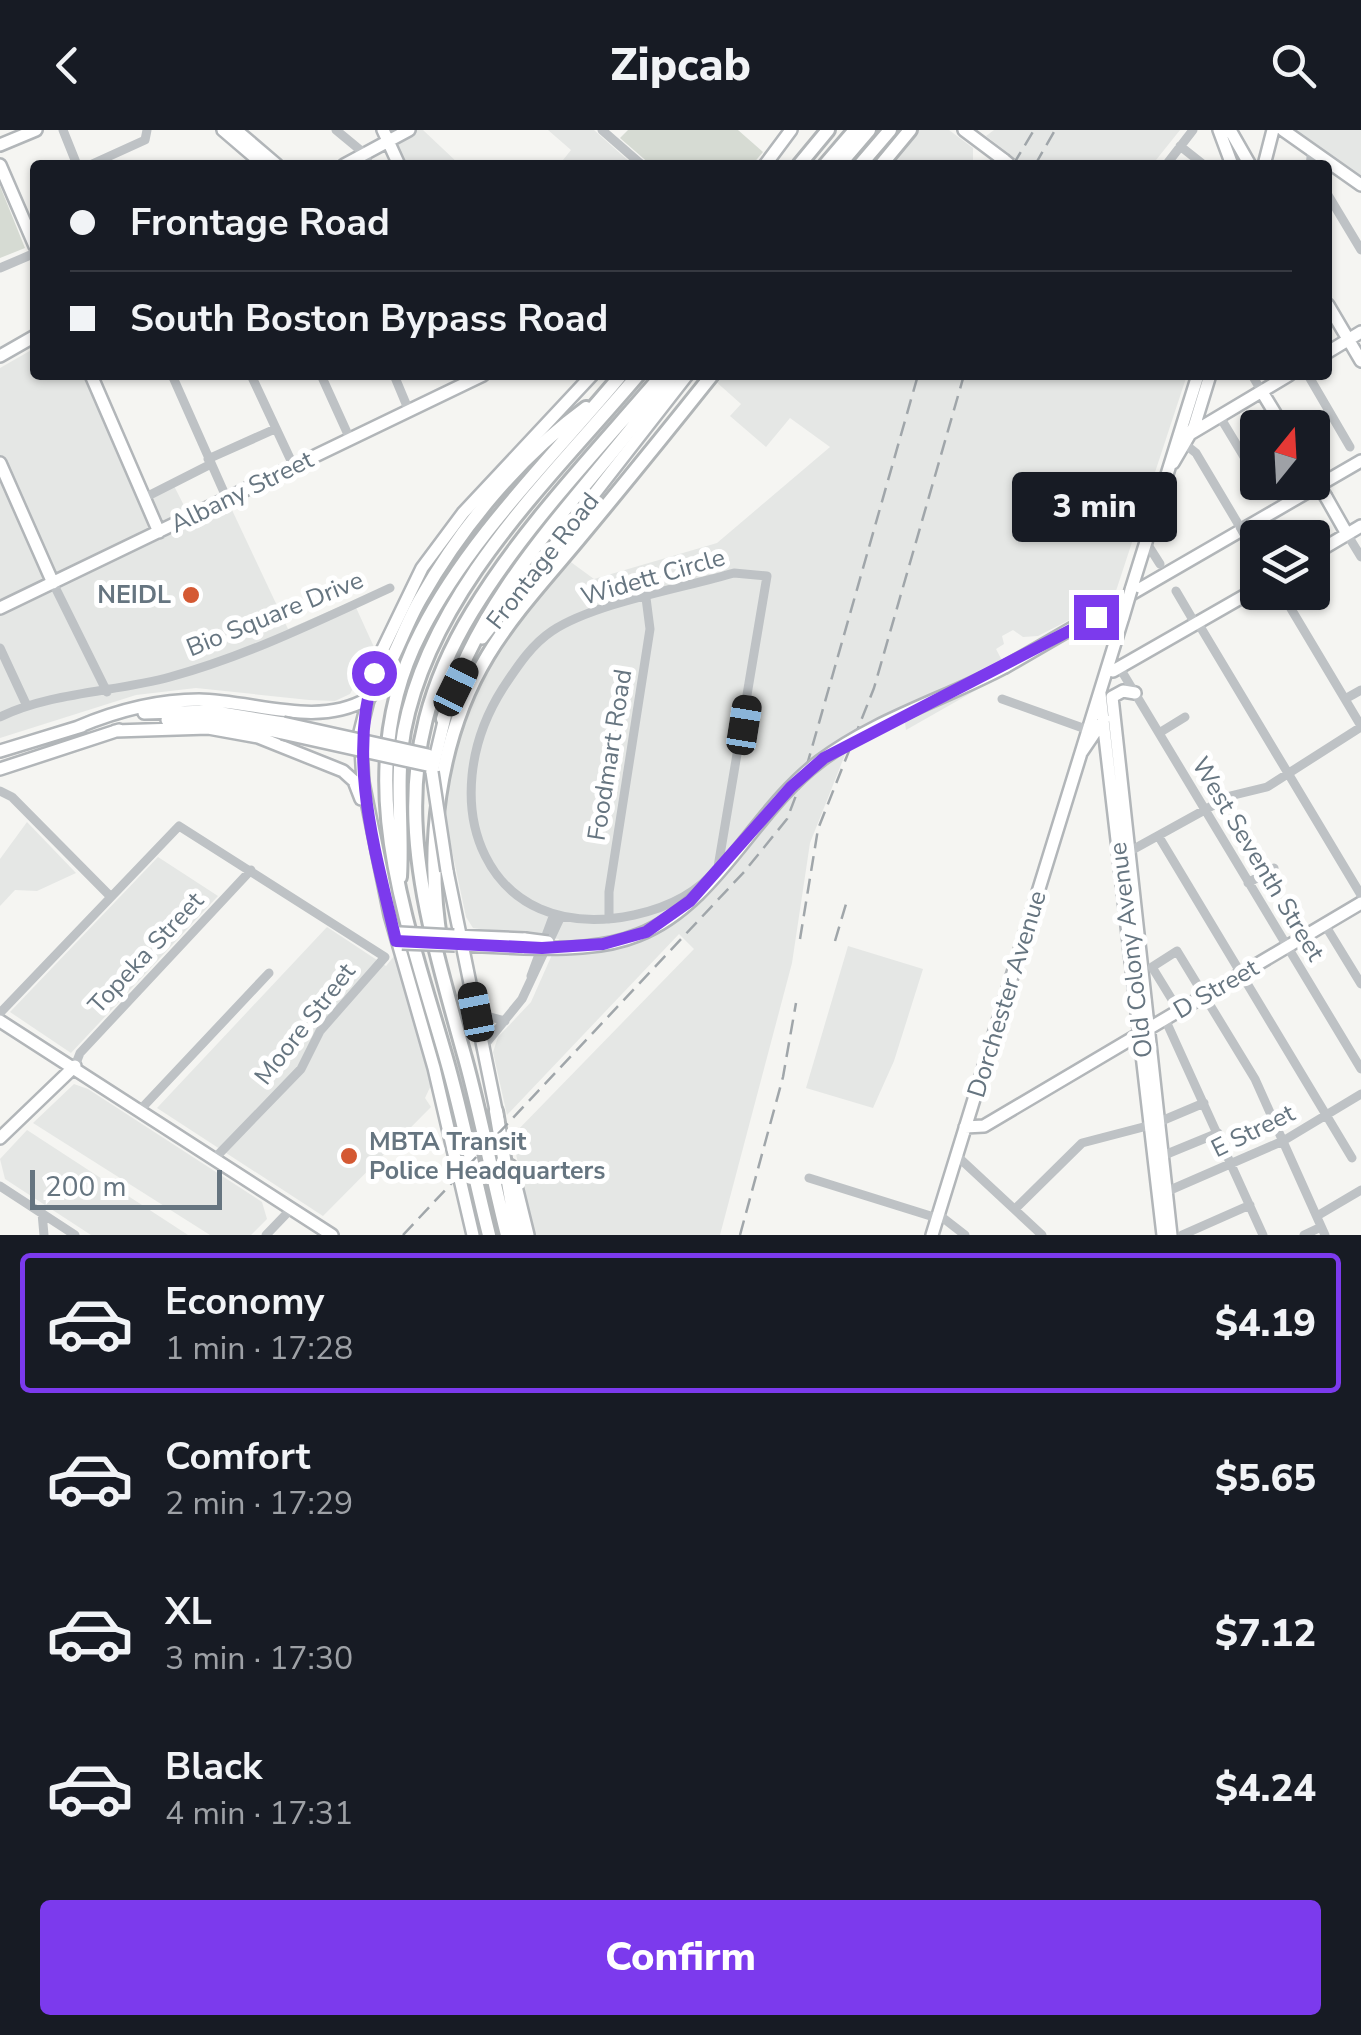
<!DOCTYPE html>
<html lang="en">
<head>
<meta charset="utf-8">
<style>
  body { margin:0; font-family:"Nunito Sans",sans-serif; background:#242831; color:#f1f3f6; height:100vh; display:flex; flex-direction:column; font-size:38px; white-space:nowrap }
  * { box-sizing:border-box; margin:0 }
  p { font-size:32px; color:#9ea1a6 }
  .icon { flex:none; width:55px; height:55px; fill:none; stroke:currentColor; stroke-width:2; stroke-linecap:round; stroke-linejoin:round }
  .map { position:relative; height:1105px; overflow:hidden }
  .side { display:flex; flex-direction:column; background:#171b24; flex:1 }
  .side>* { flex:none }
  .top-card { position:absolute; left:30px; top:30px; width:1302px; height:220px; border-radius:10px; box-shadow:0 2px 8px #0004; display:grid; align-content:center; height:220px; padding:0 40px; background:#171b24 }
  .needle { width:65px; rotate:18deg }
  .tools { position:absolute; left:1240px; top:280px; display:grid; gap:20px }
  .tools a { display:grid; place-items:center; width:90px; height:90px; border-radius:10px; background:#171b24; box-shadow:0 2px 8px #0004; font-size:50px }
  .scale { position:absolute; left:30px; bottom:25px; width:192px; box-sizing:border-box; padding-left:10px; border:5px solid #667580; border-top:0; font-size:28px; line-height:35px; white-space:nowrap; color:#667580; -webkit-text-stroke:8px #fff; paint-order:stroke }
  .end { position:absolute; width:45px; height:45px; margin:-22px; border:12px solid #7c3aed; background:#fff; box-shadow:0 0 0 5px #fff }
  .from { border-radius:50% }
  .bubble { position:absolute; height:70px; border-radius:10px; background:#171b24; box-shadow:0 2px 8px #0004; font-size:32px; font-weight:800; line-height:70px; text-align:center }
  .car { position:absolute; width:30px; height:60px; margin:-30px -15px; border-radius:12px; box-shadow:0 0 8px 2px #0007; background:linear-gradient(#222 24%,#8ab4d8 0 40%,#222 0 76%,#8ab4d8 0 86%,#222 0) }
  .top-card b { display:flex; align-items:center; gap:35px; height:95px; font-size:38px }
  .top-card b+b { border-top:2px solid #363941 }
  .top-card i { width:25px; height:25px; background:#f1f3f6 }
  ul { padding:18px 0 0; list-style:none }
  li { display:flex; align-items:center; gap:30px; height:140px; margin:0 20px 15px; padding:0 20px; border:5px solid transparent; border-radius:10px }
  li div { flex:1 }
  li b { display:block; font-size:38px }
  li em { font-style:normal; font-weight:800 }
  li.active { border-color:#7c3aed }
  li>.icon { width:90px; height:90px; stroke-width:1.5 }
  .button { display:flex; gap:20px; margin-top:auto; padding:20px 40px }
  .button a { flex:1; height:115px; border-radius:10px; background:#7c3aed; color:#fff; font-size:40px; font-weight:800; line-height:115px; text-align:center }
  header { display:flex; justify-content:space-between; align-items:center; height:130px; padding:0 40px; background:#171b24; font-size:45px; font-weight:800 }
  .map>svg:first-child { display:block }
  .built { fill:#e5e7e5 }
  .green { fill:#d6dbd3 }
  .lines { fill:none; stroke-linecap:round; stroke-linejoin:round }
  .major-casing { stroke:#b2b6b9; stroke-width:16 }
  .highway-casing { stroke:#b1b5b7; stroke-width:18 }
  .minor { stroke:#bec2c5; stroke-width:9 }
  .major { stroke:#fff; stroke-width:11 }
  .highway { stroke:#fff; stroke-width:12 }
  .rail { stroke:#a0a6aa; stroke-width:2.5; stroke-dasharray:15 8; stroke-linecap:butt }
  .major-bridge-casing { stroke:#b2b6b9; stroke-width:16; stroke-linecap:butt }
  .minor-bridge { stroke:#bec2c5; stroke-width:9 }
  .major-bridge { stroke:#fff; stroke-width:11 }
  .route { stroke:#7c3aed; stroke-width:12 }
  .poi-dot { fill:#d45933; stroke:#fff; stroke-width:4 }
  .labels { text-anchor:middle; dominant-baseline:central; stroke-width:10; stroke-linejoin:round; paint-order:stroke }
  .street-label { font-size:25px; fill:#667580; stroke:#fff }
  .poi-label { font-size:25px; font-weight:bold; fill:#667580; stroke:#fff; text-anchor:end }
</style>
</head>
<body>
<header><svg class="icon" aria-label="back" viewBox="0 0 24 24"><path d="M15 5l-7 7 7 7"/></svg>Zipcab<svg class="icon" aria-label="search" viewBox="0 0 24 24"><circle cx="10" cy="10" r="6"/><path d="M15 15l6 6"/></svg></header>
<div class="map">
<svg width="1361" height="1105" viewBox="0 0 1361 1105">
  <rect width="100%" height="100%" fill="#f5f5f2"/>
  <path class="built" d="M416 0H423L460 35H402L393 12Z
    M548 0H594L633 35H559L571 20Z
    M914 0H949L973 18V30L980 35H886Z
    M994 0H1180L1152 35H1000L1008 23 986 6Z
    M1293 0H1361V49Z
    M35 218V245H97L149 366 173 354 195 397 232 380 288 499 353 471 374 517 350 564 335 571 309 570 196 558 136 565 0 608V238Z
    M716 245H1187L1114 467 1038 506 1023 507 1013 500 1002 506 1004 514 996 519 1008 542 906 600 903 578 854 602 810 713 792 833 720 1105H534L512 1006 694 819 679 804 507 985 493 922 498 907 531 872 559 809 473 798 466 787 444 683 452 629 483 541 568 430 594 449 717 413 830 317 790 288 766 317 730 286 741 274 713 249Z
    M27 692 76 743 37 761 15 760 0 776V729Z
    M158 727 218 766 71 923 10 882Z
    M327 797 386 836 395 825 434 949 425 968 431 977 323 1086 157 978Z
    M848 816 923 839 894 931 873 978 806 958Z
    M74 954 88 959 262 1072 267 1089 251 1105H210L33 993Z
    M27 1000 188 1105H91L5 1049 0 1029Z"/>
  <path class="green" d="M628 0H738L763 22 752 35H651L620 8Z
    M0 56 25 118 0 128Z"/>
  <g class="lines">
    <defs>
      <path id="major" d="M223 0 264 35
        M236 0 277 35
        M383 0 399 35
        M964 0 1004 30
        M1219 0 1232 35
        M1230 0 1250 35
        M1283 0 1361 55
        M0 15 36 0
        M0 35 35 116
        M344 35 409 0
        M765 35 791 0
        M1264 35 1273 0
        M1328 175 1361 231
        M1328 222 1361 202
        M0 226 35 206
        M91 245 159 402
        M1262 262 1284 298
        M1190 304 1289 245
        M0 333 53 453
        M1173 333 1194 297 1210 245
        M1326 367 1347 404
        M1312 425 1361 396
        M1131 460 1198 245
        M0 478 483 245
        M482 508 687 245
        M1005 537 1361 331
        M1113 541 1258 458
        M1100 564 1163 1105
        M1112 567 1171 1105
        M1112 567 1123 561 1135 563
        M144 583 210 581 283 593
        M167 590H223L282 603
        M78 597C116 581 157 570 199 570 255 571 316 598 367 569
        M115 601 208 598 258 607 343 641 354 651 361 669
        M0 621 82 596
        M1081 623 1104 589
        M0 639 119 600
        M432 642 446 583
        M447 741 498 990
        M454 806 525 809
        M460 815 524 818
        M0 891 332 1105
        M965 997 984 996 1361 773
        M0 1008 75 936
        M511 1036 528 1105
        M473 1105 434 938 390 785 363 652 360 602 379 527 422 438 463 383 592 245
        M932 1105 1123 487"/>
      <path id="highway" d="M799 35 828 0
        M825 35 855 0
        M839 35 869 0
        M860 35 890 0
        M881 35 910 0
        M367 569C392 540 402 500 421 468 462 396 519 327 586 278
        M443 589C481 454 593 356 673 245
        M400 747C403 698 395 650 404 601 431 460 549 350 638 245
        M441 814C425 719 437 609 488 525 514 482 550 444 582 405 626 352 669 299 712 245
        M496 981 517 1105
        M489 1105C474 1046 463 987 446 928 406 788 348 642 421 502 470 406 553 327 621 245
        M507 1105C492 1046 481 986 465 928 420 765 377 638 472 482 524 396 597 321 662 245"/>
    </defs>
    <use href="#major" class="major-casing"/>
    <use href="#highway" class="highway-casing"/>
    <path class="minor" d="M63 0 77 35
      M336 0 365 24 369 35
      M602 0 642 35
      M1180 16 1204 35
      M90 35 145 10 147 0
      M1166 35 1193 0
      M1310 35 1312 20
      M1328 65 1361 120
      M0 138 35 123
      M172 245 227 369
      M251 245 294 337
      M321 245 350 309
      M394 245 409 281
      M1252 245 1262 262
      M1308 245 1350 317
      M1220 287 1258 350
      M1186 315 1196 323 1240 397
      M208 329 275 299
      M144 368 211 334
      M1288 400 1292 408
      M1347 404 1361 427
      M1248 411 1258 426
      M1146 412 1160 434
      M734 443 767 446 718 737C698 763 666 778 634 785 484 817 431 671 503 558 517 537 531 515 552 501 594 473 683 458 734 443Z
      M53 453 107 562
      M1176 461 1196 495
      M1281 462 1361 596
      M1198 493 1361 765
      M0 518 26 574
      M1121 540 1361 939
      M1002 569 1094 602
      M1345 569 1361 560
      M0 587C52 562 115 562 170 547 247 526 318 491 390 458
      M1159 603 1185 587
      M0 661 12 667 110 766
      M1159 707 1352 1028
      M1123 725 1230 666 1267 657 1361 597
      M1248 753 1274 738
      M609 789V762L650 499 646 468
      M1325 795 1361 854
      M531 846 554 784
      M1179 881 1152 837 1177 821 1255 949 1325 1105
      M0 883 179 696 385 827 320 901 301 939 214 1029
      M476 883 505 891
      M1165 889 1263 1105
      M483 917 522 869 561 786
      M75 936 80 923 251 740
      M140 980 269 843
      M1159 992 1204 973
      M956 1025 1042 1105
      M1162 1026 1218 1003
      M809 1048 937 1088
      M0 1056 75 1105
      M1161 1064 1283 1011 1361 964
      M1015 1079 1082 1013 1151 995
      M42 1083 44 1105
      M938 1084 965 1105
      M1317 1086 1361 1060
      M266 1105 292 1078
      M1182 1105 1250 1075
      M1304 1105 1321 1097"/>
    <use href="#major" class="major"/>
    <use href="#highway" class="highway"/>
    <path class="rail" d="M1013 35 1034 0
      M1035 35 1055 0
      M800 809 818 699 874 558 964 245
      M835 811 846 774
      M403 1105 744 742 787 689 805 642 918 245
      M740 1105 783 947 796 873"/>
    <defs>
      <path id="major-bridge" d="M1004 30 1010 35
        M1313 346 1326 367
        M1123 487 1131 460
        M283 593 428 625
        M282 603 427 635
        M432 642 447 741
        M400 803 454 806
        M525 809 548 812
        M402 813 455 815
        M524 818C561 819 604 819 638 805 717 774 754 680 820 631 874 590 945 569 1005 537"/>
    </defs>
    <use href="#major-bridge" class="major-bridge-casing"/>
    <path class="minor-bridge" d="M1240 397 1248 411"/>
    <use href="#major-bridge" class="major-bridge"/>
  </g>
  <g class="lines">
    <path class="route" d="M374 543C347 632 376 723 396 811L542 818 603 814 646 802 690 771 791 657 824 628 1096 487"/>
  </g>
  <g class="poi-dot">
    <circle cx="191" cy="465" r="10"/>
    <circle cx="349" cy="1026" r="10"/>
  </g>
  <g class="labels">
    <g class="street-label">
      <text transform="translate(242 362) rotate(-26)">Albany Street</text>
      <text transform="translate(543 431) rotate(-52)">Frontage Road</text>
      <text transform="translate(653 447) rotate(-16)">Widett Circle</text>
      <text transform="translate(275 484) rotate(-22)">Bio Square Drive</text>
      <text transform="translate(610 625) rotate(-81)">Foodmart Road</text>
      <text transform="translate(1258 729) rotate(59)">West Seventh Street</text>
      <text transform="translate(1131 820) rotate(-97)">Old Colony Avenue</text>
      <text transform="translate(146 823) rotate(-47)">Topeka Street</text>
      <text transform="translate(1216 859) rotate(-30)">D Street</text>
      <text transform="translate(1007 864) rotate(-73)">Dorchester Avenue</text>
      <text transform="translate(305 894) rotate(-52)">Moore Street</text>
      <text transform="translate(1253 1001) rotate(-26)">E Street</text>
    </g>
    <g class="poi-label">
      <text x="171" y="465">NEIDL</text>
      <text x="369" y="1012" text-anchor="start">MBTA Transit<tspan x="369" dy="29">Police Headquarters</tspan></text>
    </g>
  </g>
</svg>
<div class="tools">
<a><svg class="needle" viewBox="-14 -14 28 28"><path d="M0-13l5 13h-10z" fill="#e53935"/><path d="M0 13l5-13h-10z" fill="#9ea1a6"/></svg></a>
<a><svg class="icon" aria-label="layers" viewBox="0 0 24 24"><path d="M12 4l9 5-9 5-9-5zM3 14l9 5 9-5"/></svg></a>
</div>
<div class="scale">200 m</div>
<i class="end from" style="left:374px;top:543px"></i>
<i class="end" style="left:1096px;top:487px"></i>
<div class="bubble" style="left:1012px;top:342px;width:165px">3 min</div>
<i class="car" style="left:456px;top:557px;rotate:26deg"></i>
<i class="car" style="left:744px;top:595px;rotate:9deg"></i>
<i class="car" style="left:476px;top:882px;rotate:349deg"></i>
<div class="top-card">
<b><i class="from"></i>Frontage Road</b>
<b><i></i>South Boston Bypass Road</b>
</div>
</div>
<section class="side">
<ul>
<li class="active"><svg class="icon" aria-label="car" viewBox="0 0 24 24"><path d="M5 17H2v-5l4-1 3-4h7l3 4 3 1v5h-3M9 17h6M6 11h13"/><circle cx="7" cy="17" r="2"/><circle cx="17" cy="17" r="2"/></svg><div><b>Economy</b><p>1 min · 17:28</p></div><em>$4.19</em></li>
<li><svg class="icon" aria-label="car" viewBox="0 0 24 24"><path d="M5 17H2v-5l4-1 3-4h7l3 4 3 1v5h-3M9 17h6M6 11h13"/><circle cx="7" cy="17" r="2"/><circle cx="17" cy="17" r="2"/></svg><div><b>Comfort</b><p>2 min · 17:29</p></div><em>$5.65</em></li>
<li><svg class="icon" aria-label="car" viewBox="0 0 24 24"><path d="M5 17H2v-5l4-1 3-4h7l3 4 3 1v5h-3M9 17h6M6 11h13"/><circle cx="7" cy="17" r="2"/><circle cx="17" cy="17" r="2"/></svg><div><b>XL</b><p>3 min · 17:30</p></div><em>$7.12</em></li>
<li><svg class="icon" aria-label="car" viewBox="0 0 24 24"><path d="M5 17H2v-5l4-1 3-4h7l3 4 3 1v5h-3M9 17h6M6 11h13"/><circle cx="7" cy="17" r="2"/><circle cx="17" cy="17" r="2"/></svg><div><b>Black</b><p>4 min · 17:31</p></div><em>$4.24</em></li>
</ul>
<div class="button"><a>Confirm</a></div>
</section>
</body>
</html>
